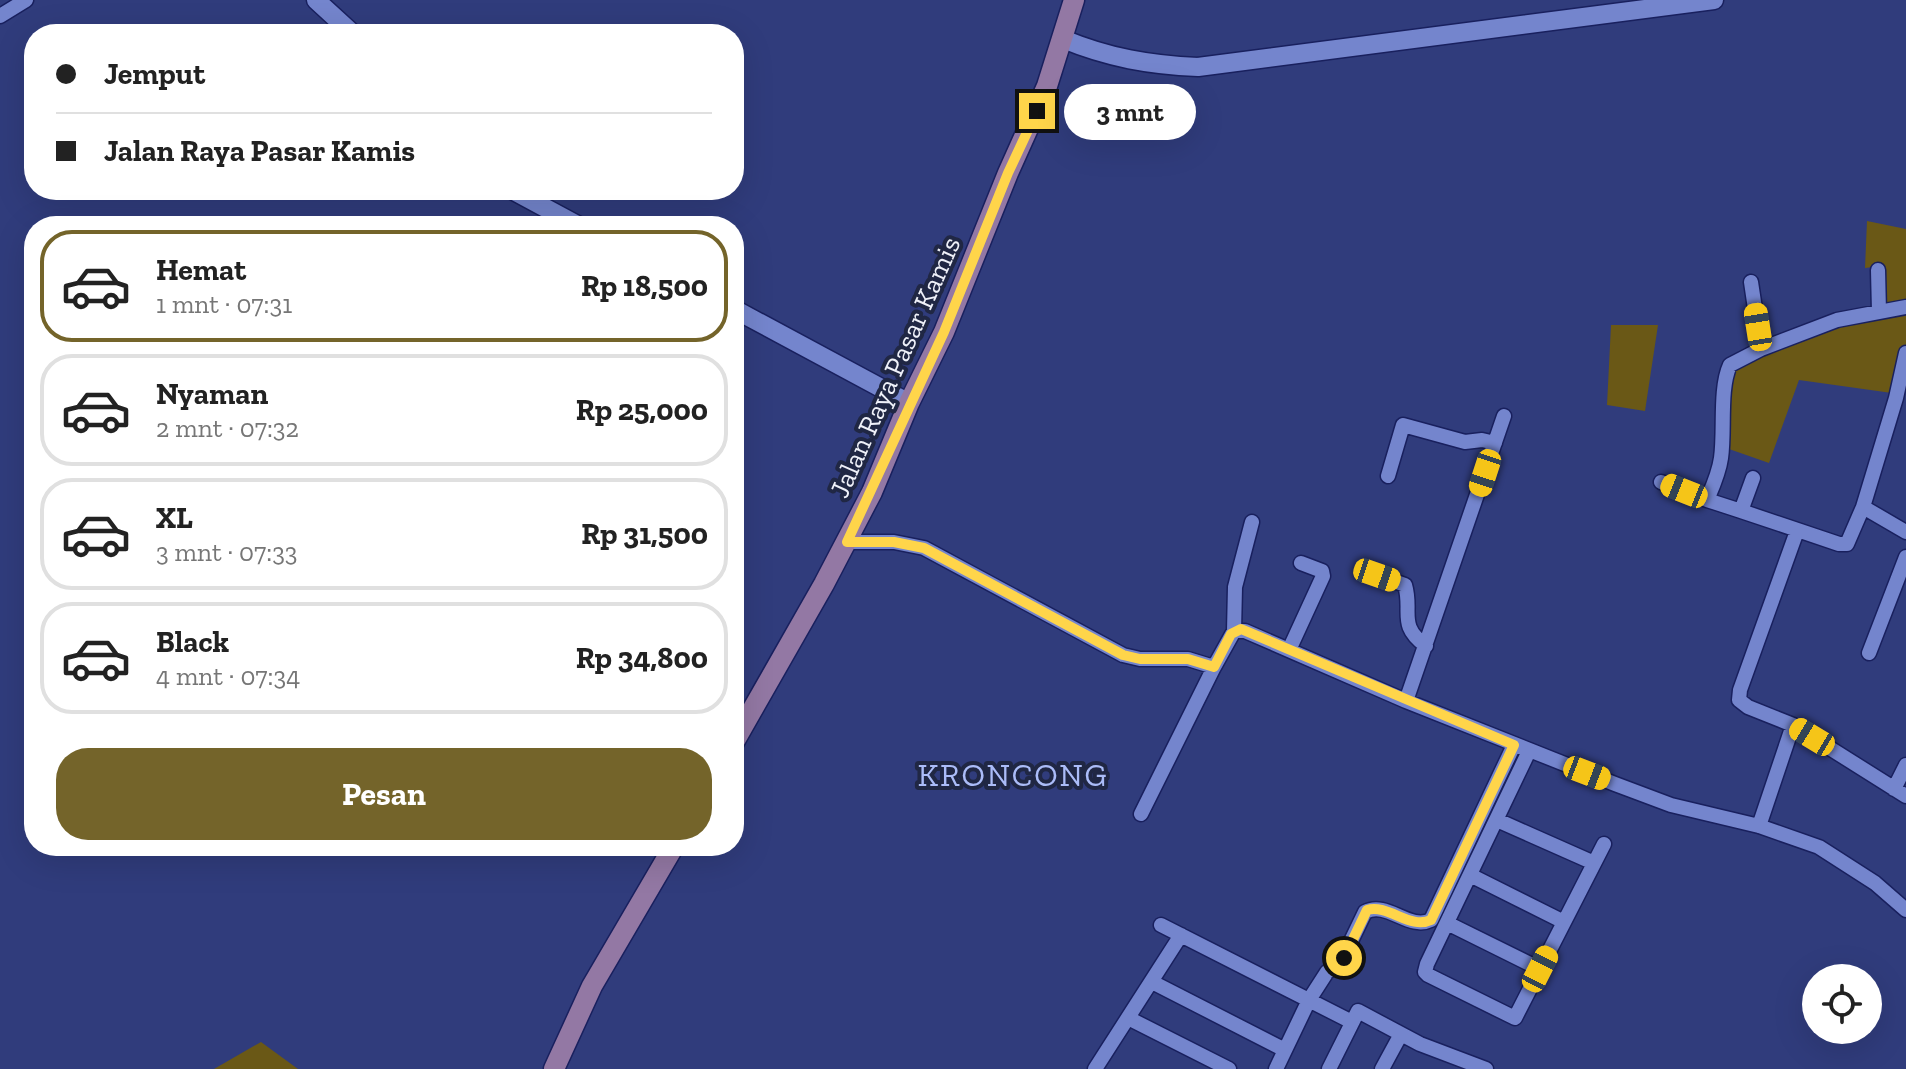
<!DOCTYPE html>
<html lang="id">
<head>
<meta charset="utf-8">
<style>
  body { margin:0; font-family:"Zilla Slab",serif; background:#f2f2f2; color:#222; height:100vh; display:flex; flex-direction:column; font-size:30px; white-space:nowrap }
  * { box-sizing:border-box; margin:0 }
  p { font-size:26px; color:#767676 }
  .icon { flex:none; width:44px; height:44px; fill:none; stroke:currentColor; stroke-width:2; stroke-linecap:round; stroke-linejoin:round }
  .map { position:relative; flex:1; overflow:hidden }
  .drawer { position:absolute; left:24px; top:216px; width:720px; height:640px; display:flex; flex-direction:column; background:#fff; border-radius:32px; box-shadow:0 8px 32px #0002 }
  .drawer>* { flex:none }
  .guide { position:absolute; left:24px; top:24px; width:720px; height:176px; border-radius:32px; box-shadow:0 8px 32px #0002; display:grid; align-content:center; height:176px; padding:0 32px; background:#fff }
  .tools { position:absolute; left:1802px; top:964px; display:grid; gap:16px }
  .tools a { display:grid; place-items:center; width:80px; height:80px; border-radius:50%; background:#fff; box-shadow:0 8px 32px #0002; font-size:40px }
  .end { position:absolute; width:36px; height:36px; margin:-18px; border:10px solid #ffd54a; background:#111; box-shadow:0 0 0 4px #111 }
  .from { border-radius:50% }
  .bubble { position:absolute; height:56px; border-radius:28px; background:#fff; box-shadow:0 8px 32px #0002; font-size:26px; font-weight:800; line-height:56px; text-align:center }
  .car { position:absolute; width:24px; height:48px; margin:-24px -12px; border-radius:10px; box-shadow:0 0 6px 2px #0007; background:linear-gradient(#f5c518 24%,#345 0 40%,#f5c518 0 76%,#345 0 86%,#f5c518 0) }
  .guide b { display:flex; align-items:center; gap:28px; height:76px; font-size:30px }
  .guide b+b { border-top:2px solid #e0e0e0 }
  .guide i { width:20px; height:20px; background:#222 }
  ul { padding:14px 0 0; list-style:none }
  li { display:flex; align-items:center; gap:24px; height:112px; margin:0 16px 12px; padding:0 16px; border:4px solid #e0e0e0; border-radius:32px }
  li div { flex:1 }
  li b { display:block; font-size:30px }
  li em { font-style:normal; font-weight:800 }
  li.active { border-color:#74642a }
  li>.icon { width:72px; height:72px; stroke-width:1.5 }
  .primary-button { display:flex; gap:16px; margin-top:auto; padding:16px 32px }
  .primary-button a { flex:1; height:92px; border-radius:32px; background:#74642a; color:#fff; font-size:32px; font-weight:800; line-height:92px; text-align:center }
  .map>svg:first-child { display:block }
  .green { fill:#6a5816 }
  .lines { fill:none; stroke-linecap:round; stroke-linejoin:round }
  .minor-casing { stroke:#19205e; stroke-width:17 }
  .tertiary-casing { stroke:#19205e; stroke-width:21 }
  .secondary-casing { stroke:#19205e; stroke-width:23 }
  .minor { stroke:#7485cd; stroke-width:14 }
  .tertiary { stroke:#7485cd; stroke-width:18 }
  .secondary { stroke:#9378a4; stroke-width:20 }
  .route { stroke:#ffd54a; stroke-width:10 }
  .labels { text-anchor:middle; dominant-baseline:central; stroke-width:8; stroke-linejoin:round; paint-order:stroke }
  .street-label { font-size:28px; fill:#eff1f9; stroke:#202744 }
  .quarter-label { font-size:32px; letter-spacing:2px; fill:#abbcf8; stroke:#202744 }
</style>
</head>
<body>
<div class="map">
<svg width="1906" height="1069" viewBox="0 0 1906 1069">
  <rect width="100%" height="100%" fill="#303c7c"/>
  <path class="green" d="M1867 221 1906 229V366L1899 394 1799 380 1769 463 1729 449 1726 363 1880 304 1881 266 1865 268Z
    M1611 325H1658L1645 411 1607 405Z
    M261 1042 298 1069H214Z"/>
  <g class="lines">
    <defs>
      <path id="minor" d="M0 16 26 0
        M1878 270 1879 312
        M1751 282 1761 349
        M1388 476 1403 425 1465 442 1482 440 1495 443
        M1753 478 1741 511 1839 544H1847L1863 507 1896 398 1906 353
        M1661 482 1707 500
        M1863 507 1906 532
        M1741 511 1707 500C1713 486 1719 473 1721 458 1725 431 1719 389 1730 365L1761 349 1837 320 1906 307
        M1797 531 1740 690 1739 700 1748 707 1793 725 1906 796
        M847 542H894L924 548 1123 655 1140 659H1188L1214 667 1234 631H1245L1406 701 1615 784 1671 805 1759 826 1819 847 1875 883 1906 910
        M1377 575 1405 585C1413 612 1397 625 1426 646
        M1234 631 1235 587 1252 522
        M1289 650 1323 576 1322 571 1301 563
        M1869 653 1906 557
        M1406 701 1504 416
        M1529 751 1427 964 1425 972 1428 975 1515 1018 1604 844
        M1894 789 1906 765
        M1141 814 1214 667
        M1497 820 1594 863
        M1759 826 1793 725
        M1470 875 1564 922
        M1447 923 1540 969
        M1161 925 1352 1022
        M1152 982 1285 1050
        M1128 1018 1229 1069
        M1095 1069 1181 935
        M1276 1069 1309 1000 1327 972 1340 964 1365 912C1387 900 1409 931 1431 920L1514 745
        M1329 1069 1358 1011 1420 1044 1486 1069
        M1382 1069 1401 1034"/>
      <path id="tertiary" d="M316 0 353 34
        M1063 39C1109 58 1150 65 1198 67L1714 0
        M512 190 579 226
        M734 309 909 403"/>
      <path id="secondary" d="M734 742 824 584 872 492 909 403 944 332 1008 173 1047 86 1074 0
        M554 1069 592 986 674 846"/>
    </defs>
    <use href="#minor" class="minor-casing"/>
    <use href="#tertiary" class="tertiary-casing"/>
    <use href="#secondary" class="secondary-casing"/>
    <use href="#minor" class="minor"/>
    <use href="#tertiary" class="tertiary"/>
    <use href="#secondary" class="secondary"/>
  </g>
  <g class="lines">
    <path class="route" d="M1037 111 1008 173 944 332 847 542H894L924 548 1123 655 1140 659H1188L1214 667 1231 634 1241 629 1514 745 1431 920C1410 930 1389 904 1367 910L1344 958"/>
  </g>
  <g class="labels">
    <g class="street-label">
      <text transform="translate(895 367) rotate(-66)">Jalan Raya Pasar Kamis</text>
    </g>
    <g class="quarter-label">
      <text x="1013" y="775">KRONCONG</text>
    </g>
  </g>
</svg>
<div class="tools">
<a><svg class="icon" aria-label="locate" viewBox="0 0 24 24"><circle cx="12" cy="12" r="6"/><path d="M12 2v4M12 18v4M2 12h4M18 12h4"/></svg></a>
</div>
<i class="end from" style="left:1344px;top:958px"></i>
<i class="end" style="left:1037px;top:111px"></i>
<div class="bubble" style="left:1064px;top:84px;width:132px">3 mnt</div>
<i class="car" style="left:1758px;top:327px;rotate:351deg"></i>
<i class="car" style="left:1485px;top:473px;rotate:198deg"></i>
<i class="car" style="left:1684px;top:491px;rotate:292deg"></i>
<i class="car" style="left:1377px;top:575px;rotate:109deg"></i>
<i class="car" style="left:1812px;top:737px;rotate:301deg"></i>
<i class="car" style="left:1587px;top:773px;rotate:111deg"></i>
<i class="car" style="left:1540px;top:969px;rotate:27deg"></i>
<div class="guide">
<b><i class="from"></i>Jemput</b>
<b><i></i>Jalan Raya Pasar Kamis</b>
</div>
<section class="drawer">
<ul>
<li class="active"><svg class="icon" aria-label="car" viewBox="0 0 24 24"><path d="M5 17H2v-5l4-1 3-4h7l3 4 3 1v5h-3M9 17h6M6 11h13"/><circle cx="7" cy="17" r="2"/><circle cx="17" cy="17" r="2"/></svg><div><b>Hemat</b><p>1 mnt · 07:31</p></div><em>Rp 18,500</em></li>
<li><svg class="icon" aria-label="car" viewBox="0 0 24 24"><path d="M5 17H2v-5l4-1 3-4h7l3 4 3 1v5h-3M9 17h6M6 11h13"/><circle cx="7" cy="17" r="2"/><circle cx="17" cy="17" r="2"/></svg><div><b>Nyaman</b><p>2 mnt · 07:32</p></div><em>Rp 25,000</em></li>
<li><svg class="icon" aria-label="car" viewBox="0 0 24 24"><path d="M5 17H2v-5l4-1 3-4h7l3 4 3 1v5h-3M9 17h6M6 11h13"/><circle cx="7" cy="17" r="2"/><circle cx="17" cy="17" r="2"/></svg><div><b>XL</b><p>3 mnt · 07:33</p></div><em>Rp 31,500</em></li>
<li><svg class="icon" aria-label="car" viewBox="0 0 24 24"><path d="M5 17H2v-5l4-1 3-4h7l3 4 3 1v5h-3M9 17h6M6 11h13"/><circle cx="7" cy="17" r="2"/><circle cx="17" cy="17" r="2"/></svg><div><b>Black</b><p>4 mnt · 07:34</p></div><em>Rp 34,800</em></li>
</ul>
<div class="primary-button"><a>Pesan</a></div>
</section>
</div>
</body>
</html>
